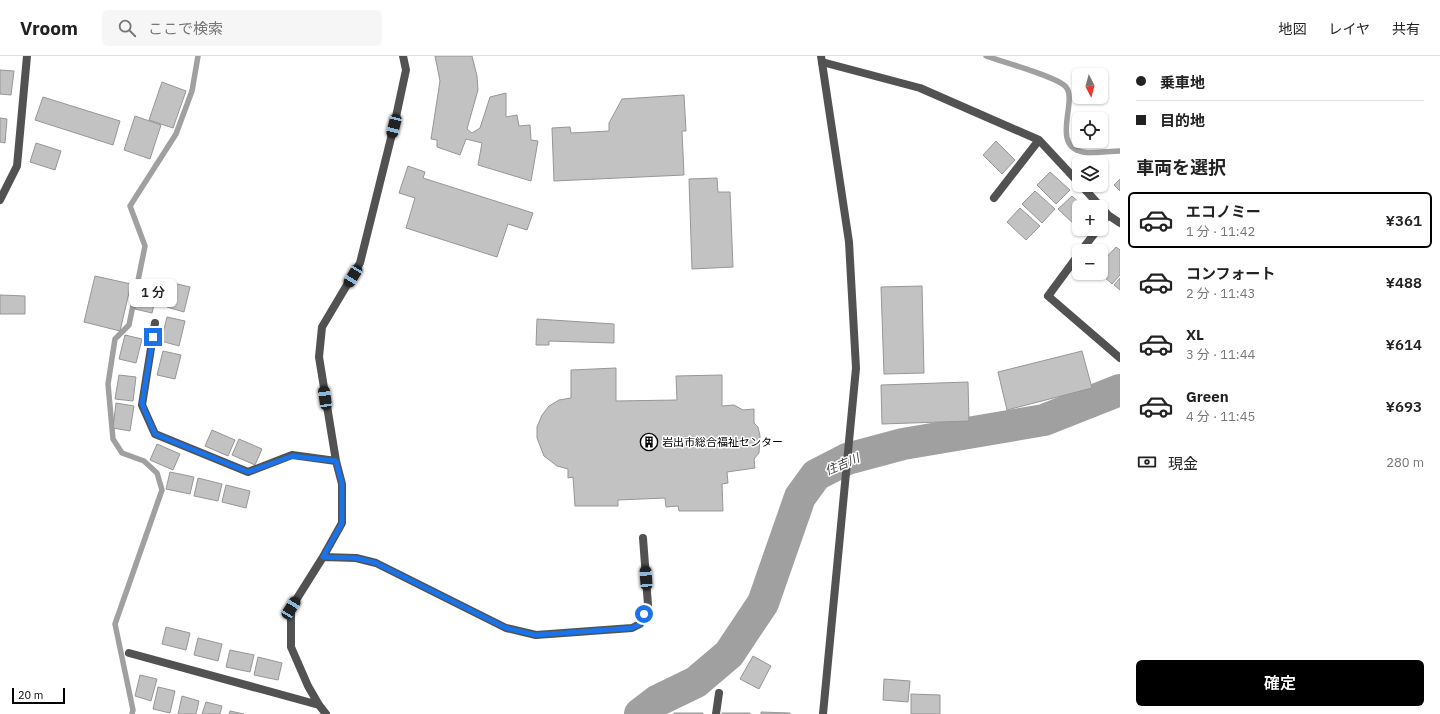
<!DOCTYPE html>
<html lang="ja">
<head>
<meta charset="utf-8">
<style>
  body { margin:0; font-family:"IBM Plex Sans","Noto Sans JP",sans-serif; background:#f6f6f6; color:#222; height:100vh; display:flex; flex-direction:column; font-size:15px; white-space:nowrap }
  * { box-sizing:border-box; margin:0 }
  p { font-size:13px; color:#767676 }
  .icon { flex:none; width:22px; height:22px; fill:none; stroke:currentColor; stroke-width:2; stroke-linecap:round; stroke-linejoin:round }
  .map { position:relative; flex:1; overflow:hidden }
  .drawer { display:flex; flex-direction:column; background:#fff; width:320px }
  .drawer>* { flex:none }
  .guide { display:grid; align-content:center; height:88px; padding:0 16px; background:#fff }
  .needle { width:26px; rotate:174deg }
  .fabs { position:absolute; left:1072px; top:12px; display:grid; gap:8px }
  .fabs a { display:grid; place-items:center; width:36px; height:36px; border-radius:6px; background:#fff; box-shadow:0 1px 3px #0004; font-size:20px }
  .scale { position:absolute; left:12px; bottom:10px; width:53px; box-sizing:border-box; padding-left:4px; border:2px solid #000; border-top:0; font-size:11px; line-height:14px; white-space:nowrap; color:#000; -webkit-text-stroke:3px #fff; paint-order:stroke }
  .end { position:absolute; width:18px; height:18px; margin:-9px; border:5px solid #1a73e8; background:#fff; box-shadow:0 0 0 2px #fff }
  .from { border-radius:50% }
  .bubble { position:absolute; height:28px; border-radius:6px; background:#fff; box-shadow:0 1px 3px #0004; font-size:13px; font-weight:600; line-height:28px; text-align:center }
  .car { position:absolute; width:12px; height:24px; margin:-12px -6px; border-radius:5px; box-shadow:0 0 3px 1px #0007; background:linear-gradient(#222 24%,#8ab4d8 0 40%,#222 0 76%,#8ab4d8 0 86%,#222 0) }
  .guide b { display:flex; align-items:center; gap:14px; height:38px; font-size:15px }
  .guide b+b { border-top:1px solid #e0e0e0 }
  .guide i { width:10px; height:10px; background:#222 }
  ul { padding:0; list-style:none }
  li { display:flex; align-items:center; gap:12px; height:56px; margin:0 8px 6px; padding:0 8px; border:2px solid transparent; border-radius:6px }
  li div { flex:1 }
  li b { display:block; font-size:15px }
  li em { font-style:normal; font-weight:600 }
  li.selected { border-color:#000 }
  li>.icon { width:36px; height:36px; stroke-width:1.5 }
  h2 { padding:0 16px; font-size:18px; line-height:48px }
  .pay { display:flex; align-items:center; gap:10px; height:44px; padding:0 16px; font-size:15px }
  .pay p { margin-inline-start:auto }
  .cta { display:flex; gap:8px; margin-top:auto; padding:8px 16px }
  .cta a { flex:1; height:46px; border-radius:6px; background:#000; color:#fff; font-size:16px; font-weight:600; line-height:46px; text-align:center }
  header { display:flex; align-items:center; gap:24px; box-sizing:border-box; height:56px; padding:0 20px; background:#fff; border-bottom:1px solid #e0e0e0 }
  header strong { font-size:19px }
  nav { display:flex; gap:22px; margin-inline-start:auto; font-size:14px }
  .search { width:280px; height:36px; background:#f6f6f6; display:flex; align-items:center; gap:10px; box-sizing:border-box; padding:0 14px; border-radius:6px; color:#767676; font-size:15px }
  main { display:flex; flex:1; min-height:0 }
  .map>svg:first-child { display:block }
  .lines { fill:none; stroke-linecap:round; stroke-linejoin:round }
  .stream { stroke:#a0a0a0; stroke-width:5.5 }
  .river { stroke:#a0a0a0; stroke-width:32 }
  .building { fill:#c2c2c2; stroke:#969696 }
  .minor { stroke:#525252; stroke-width:8 }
  .tertiary { stroke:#525252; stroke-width:8 }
  .route { stroke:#1a73e8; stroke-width:5 }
  .labels { text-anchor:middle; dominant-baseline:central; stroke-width:3; stroke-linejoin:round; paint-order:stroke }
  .poi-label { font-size:11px; fill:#000; stroke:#fff; text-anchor:start }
  .water-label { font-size:12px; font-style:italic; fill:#414141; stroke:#fff }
</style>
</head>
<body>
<header>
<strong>Vroom</strong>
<div class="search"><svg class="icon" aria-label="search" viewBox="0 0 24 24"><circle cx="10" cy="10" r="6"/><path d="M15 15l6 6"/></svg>ここで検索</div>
<nav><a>地図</a><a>レイヤ</a><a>共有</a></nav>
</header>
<main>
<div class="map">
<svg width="1120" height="658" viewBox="0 0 1120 658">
  <rect width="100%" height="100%" fill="#fff"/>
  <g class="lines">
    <path class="stream" d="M986 0C1000 5 1058 21 1066 31 1078 45 1050 90 1083 96 1094 98 1109 95 1120 95
      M132 658 133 654 115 568 162 434 157 417 144 405 122 397 113 383 108 328 115 283 129 269 145 190 130 150 176 78 192 35 198 0"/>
    <path class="river" d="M640 658 657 645 696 626 729 598 763 547 800 441 816 419 847 403 903 388 1044 364 1120 334"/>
  </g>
  <path class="building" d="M435 0H472L477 20 478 34 467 73 472 77 480 72 490 41 506 37V61L517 59 519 70 530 69 531 84 538 85 531 125 478 109 482 87 466 83 460 99 437 91V84L431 83 440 25Z
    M0 14 14 15 11 39 0 38Z
    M162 26 186 35 173 72 149 64Z
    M684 39 686 75H682L684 119 554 125 552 72 570 71 571 77 609 75V67L622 43Z
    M43 41 120 65 113 89 35 64Z
    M135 60 161 69 150 103 124 94Z
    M0 62 7 63 5 87 0 86Z
    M996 85 1015 104 1002 118 983 99Z
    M36 87 61 95 55 114 30 106Z
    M408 110 425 116 423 122 533 157 527 174 508 168 497 201 406 172 415 142 399 137Z
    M1050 116 1070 134 1056 148 1037 129Z
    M717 122 718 136H730L733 211 692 213 689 123Z
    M1120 123V135L1114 129Z
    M1035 135 1055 153 1042 167 1022 148Z
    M1072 140 1084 151H1079L1078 172 1058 153Z
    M1020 152 1040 170 1026 184 1007 166Z
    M1116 191 1120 194V219L1112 228 1100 217 1101 207Z
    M95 220 131 228 120 275 84 266Z
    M1120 222V234L1114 229Z
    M173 227 190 231 184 256 167 251Z
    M141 229 158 233 152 257 135 253Z
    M922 230 924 317 884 318 881 231Z
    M0 239 25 240V258H0Z
    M167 261 185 265 179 290 161 285Z
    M537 263 614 268V287L549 285V289H536Z
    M125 279 142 283 136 307 119 303Z
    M163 295 181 299 175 323 157 319Z
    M1082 295 1092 332 1007 354 998 316Z
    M616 312V345L677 344 676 320 722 319V350L734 349 743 354 754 353V367L758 371 760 380 759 397 754 403 755 412 727 416 728 427 722 428 723 455H679L678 450 666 451 665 442 618 444V450H575L573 421 568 422V413L557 410 544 400 537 382V371L542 359 549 350 559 344 571 342V314Z
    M119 319 136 321 133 345 115 343Z
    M968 326 969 365 882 368 881 329Z
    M116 347 134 350 130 375 113 372Z
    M212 374 235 384 228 400 205 390Z
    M239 383 262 393 255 409 232 399Z
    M157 388 180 398 173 414 150 404Z
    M170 416 194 421 190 438 166 433Z
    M198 422 222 428 218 445 194 440Z
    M226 429 250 435 246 452 222 446Z
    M166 571 190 577 186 594 162 588Z
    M198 582 222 588 218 605 194 599Z
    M230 594 254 599 250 616 226 611Z
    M753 600 771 610 759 633 740 623Z
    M258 601 282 607 278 624 254 619Z
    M140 619 157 623 151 645 135 640Z
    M884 623 910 625 908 646 883 644Z
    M158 631 175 635 170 657 153 653Z
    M911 638 940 639V658H911Z
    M182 640 199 645 196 658H178Z
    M206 646 222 650 220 658H202Z
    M230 655 244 658H229Z
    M761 656 790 657V658H761Z
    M674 657H703V658H674Z
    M722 657H750V658H722Z"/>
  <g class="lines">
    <path class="minor" d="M822 6 920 32 1039 84 1079 127
      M1081 129 1108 159 1120 167
      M994 142 1039 84
      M0 144 17 110 27 0
      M1101 168 1108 159
      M1081 195 1098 173
      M1079 198 1048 240 1120 302
      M155 267 142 349 155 378 248 416 292 399 336 405
      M323 501 356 502 376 507 506 572 536 579 632 572 640 568 648 549 643 482
      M129 597 319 649
      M326 658 319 649 308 630 291 591V552L323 501 342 467V428L336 405 319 301 322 271 360 207 394 70 406 14 403 0
      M716 658 719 637"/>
    <path class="tertiary" d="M821 0 849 186 856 312 823 658"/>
  </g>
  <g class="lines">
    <path class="route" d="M153 281 142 348 155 378 248 416 292 400 336 405 342 428V467L323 501 356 502 376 507 506 572 536 579 632 572 640 568 644 558"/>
  </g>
  <defs>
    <symbol id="building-ring" viewBox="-11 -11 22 22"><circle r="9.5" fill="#fff" stroke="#000" stroke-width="1.5"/><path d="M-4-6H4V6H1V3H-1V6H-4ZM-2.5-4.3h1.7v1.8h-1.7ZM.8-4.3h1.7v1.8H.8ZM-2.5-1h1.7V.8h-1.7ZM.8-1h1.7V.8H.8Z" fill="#000"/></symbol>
  </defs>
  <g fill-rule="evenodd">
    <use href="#building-ring" x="639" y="376" width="20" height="20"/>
  </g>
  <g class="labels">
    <g class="poi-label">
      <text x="662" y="386">岩出市総合福祉センター</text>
    </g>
    <g class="water-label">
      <text transform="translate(842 408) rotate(-23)">住吉川</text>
    </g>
  </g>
</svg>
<div class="fabs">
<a><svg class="needle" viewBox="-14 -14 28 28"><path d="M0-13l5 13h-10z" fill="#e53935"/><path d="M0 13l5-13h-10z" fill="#767676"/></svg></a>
<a><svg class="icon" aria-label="locate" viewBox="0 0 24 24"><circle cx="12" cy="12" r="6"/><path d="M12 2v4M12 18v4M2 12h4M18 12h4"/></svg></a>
<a><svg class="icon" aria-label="layers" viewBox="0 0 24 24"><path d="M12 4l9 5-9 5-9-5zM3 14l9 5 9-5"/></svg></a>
<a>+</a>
<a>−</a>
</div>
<div class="scale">20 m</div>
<i class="end from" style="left:644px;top:558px"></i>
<i class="end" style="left:153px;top:281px"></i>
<div class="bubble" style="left:129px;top:223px;width:48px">1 分</div>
<i class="car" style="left:394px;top:70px;rotate:194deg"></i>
<i class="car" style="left:353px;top:220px;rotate:211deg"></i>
<i class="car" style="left:325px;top:342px;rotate:352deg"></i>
<i class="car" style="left:646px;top:522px;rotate:356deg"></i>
<i class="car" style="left:291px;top:552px;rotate:32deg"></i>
</div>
<section class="drawer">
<div class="guide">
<b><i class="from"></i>乗車地</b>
<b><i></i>目的地</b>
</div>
<h2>車両を選択</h2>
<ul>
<li class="selected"><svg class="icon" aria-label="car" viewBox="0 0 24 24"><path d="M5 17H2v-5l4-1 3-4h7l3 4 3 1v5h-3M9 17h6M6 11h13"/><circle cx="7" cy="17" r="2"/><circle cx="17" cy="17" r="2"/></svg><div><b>エコノミー</b><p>1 分 · 11:42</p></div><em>¥361</em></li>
<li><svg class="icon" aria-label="car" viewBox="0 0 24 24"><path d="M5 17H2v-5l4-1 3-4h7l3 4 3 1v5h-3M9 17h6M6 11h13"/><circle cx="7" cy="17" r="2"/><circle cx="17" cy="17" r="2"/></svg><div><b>コンフォート</b><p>2 分 · 11:43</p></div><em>¥488</em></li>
<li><svg class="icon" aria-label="car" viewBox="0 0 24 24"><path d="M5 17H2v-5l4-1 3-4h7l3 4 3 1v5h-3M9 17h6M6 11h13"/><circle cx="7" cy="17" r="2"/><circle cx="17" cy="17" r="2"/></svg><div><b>XL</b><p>3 分 · 11:44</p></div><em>¥614</em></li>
<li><svg class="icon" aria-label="car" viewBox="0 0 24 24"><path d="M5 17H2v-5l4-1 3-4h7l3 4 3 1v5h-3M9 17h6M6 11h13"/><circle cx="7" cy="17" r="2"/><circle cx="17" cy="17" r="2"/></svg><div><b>Green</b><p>4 分 · 11:45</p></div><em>¥693</em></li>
</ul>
<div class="pay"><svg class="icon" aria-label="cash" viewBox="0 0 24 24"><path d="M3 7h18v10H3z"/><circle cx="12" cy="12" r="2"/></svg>現金<p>280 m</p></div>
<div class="cta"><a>確定</a></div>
</section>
</main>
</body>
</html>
